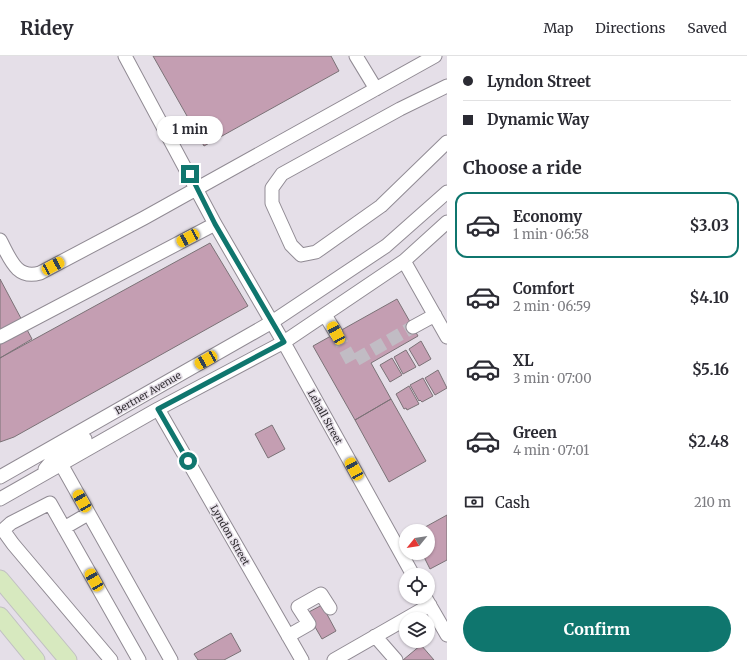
<!DOCTYPE html>
<html lang="en">
<head>
<meta charset="utf-8">
<style>
  body { margin:0; font-family:Merriweather,serif; background:#f2f2f3; color:#2b2b33; height:100vh; display:flex; flex-direction:column; font-size:15px; white-space:nowrap }
  * { box-sizing:border-box; margin:0 }
  p { font-size:13px; color:#7c7c81 }
  .icon { flex:none; width:22px; height:22px; fill:none; stroke:currentColor; stroke-width:2; stroke-linecap:round; stroke-linejoin:round }
  .map { position:relative; flex:1; overflow:hidden }
  .drawer { display:flex; flex-direction:column; background:#fff; width:300px }
  .drawer>* { flex:none }
  .banner { display:grid; align-content:center; height:88px; padding:0 16px; background:#fff }
  .needle { width:26px; rotate:240deg }
  .controls { position:absolute; left:399px; top:468px; display:grid; gap:8px }
  .controls a { display:grid; place-items:center; width:36px; height:36px; border-radius:50%; background:#fff; box-shadow:0 1px 3px #0004; font-size:20px }
  .end { position:absolute; width:18px; height:18px; margin:-9px; border:5px solid #0f766e; background:#fff; box-shadow:0 0 0 2px #fff }
  .from { border-radius:50% }
  .bubble { position:absolute; height:28px; border-radius:14px; background:#fff; box-shadow:0 1px 3px #0004; font-size:13px; font-weight:700; line-height:28px; text-align:center }
  .car { position:absolute; width:12px; height:24px; margin:-12px -6px; border-radius:5px; box-shadow:0 0 3px 1px #0007; background:linear-gradient(#f5c518 24%,#345 0 40%,#f5c518 0 76%,#345 0 86%,#f5c518 0) }
  .banner b { display:flex; align-items:center; gap:14px; height:38px; font-size:15px }
  .banner b+b { border-top:1px solid #e1e1e2 }
  .banner i { width:10px; height:10px; background:#2b2b33 }
  ul { padding:0; list-style:none }
  li { display:flex; align-items:center; gap:12px; height:66px; margin:0 8px 6px; padding:0 8px; border:2px solid transparent; border-radius:12px }
  li div { flex:1 }
  li b { display:block; font-size:15px }
  li em { font-style:normal; font-weight:700 }
  li.active { border-color:#0f766e }
  li>.icon { width:36px; height:36px; stroke-width:1.5 }
  h2 { padding:0 16px; font-size:18px; line-height:48px }
  .pay { display:flex; align-items:center; gap:10px; height:44px; padding:0 16px; font-size:15px }
  .pay p { margin-inline-start:auto }
  .action { display:flex; gap:8px; margin-top:auto; padding:8px 16px }
  .action a { flex:1; height:46px; border-radius:24px; background:#0f766e; color:#fff; font-size:16px; font-weight:700; line-height:46px; text-align:center }
  header { display:flex; align-items:center; gap:24px; box-sizing:border-box; height:56px; padding:0 20px; background:#fff; border-bottom:1px solid #e1e1e2 }
  header strong { font-size:19px }
  nav { display:flex; gap:22px; margin-inline-start:auto; font-size:14px }
  main { display:flex; flex:1; min-height:0 }
  .map>svg:first-child { display:block }
  .building { fill:#c49eb2; stroke:#7b7277 }
  .lines { fill:none; stroke-linecap:round; stroke-linejoin:round }
  .minor-tunnel { stroke:#c1bcc4; stroke-width:13; stroke-dasharray:13 6; stroke-linecap:butt }
  .minor-casing { stroke:#918b94; stroke-width:15 }
  .major-casing { stroke:#c1c0c2; stroke-width:19 }
  .minor { stroke:#fff; stroke-width:13 }
  .major { stroke:#d7e9bf; stroke-width:17 }
  .route { stroke:#0f766e; stroke-width:5 }
  .labels { text-anchor:middle; dominant-baseline:central; stroke-width:3; stroke-linejoin:round; paint-order:stroke }
  .street-label { font-size:10px; fill:#312e32; stroke:#e5dfe8 }
</style>
</head>
<body>
<header>
<strong>Ridey</strong>
<nav><a>Map</a><a>Directions</a><a>Saved</a></nav>
</header>
<main>
<div class="map">
<svg width="447" height="604" viewBox="0 0 447 604">
  <rect width="100%" height="100%" fill="#e5dfe8"/>
  <path class="building" d="M153 0H331L339 15 204 90Z
    M210 187 248 250 14 381 0 386V302Z
    M0 223 32 283 0 302Z
    M397 243 418 280 371 307 391 343 355 364 313 290Z
    M421 285 431 303 419 310 409 293Z
    M406 294 416 311 403 318 394 301Z
    M392 302 402 319 390 326 380 309Z
    M438 314 447 332 435 339 425 322Z
    M423 322 433 340 422 346 420 344 419 345 410 329Z
    M409 330 419 348 407 354 406 352 404 353 396 338Z
    M391 343 426 405 389 426 355 364Z
    M272 369 285 393 268 402 255 378Z
    M447 459V504L430 513 422 497H428V475H418Z
    M322 549 336 575 322 583 307 557Z
    M231 577 241 595 224 604H198L194 598Z
    M421 589 434 604H403Z"/>
  <g class="lines">
    <path class="minor-tunnel" d="M336 277 352 306 413 271"/>
    <defs>
      <path id="minor" d="M125 0 215 168 288 294 413 519
        M356 0 376 33
        M447 30 400 53 282 118 272 132V147L291 189 301 199 316 196 381 150 447 86
        M0 184C10 202 16 224 40 217L144 162 435 0
        M404 205 447 281
        M325 259 336 277
        M413 271 435 259
        M0 281 215 168
        M158 353 302 604
        M61 408 171 604
        M45 413 56 400 85 383
        M0 421 272 266 386 190 447 136
        M0 443 158 353 284 286 404 205 447 166
        M64 472 88 458
        M425 541 447 579
        M288 580 309 568 298 551 321 538 330 552
        M375 580 396 604
        M111 604 13 488 3 474 11 467 50 447 139 604
        M334 604 430 549"/>
      <path id="major" d="M0 523 68 604
        M0 560 36 604"/>
    </defs>
    <use href="#minor" class="minor-casing"/>
    <use href="#major" class="major-casing"/>
    <use href="#minor" class="minor"/>
    <use href="#major" class="major"/>
  </g>
  <g class="lines">
    <path class="route" d="M188 405 158 353 284 286 215 168 190 118"/>
  </g>
  <g class="labels">
    <g class="street-label">
      <text transform="translate(148 337) rotate(-30)">Bertner Avenue</text>
      <text transform="translate(325 361) rotate(61)">Lehall Street</text>
      <text transform="translate(230 479) rotate(60)">Lyndon Street</text>
    </g>
  </g>
</svg>
<div class="controls">
<a><svg class="needle" viewBox="-14 -14 28 28"><path d="M0-13l5 13h-10z" fill="#e53935"/><path d="M0 13l5-13h-10z" fill="#7c7c81"/></svg></a>
<a><svg class="icon" aria-label="locate" viewBox="0 0 24 24"><circle cx="12" cy="12" r="6"/><path d="M12 2v4M12 18v4M2 12h4M18 12h4"/></svg></a>
<a><svg class="icon" aria-label="layers" viewBox="0 0 24 24"><path d="M12 4l9 5-9 5-9-5zM3 14l9 5 9-5"/></svg></a>
</div>
<i class="end from" style="left:188px;top:405px"></i>
<i class="end" style="left:190px;top:118px"></i>
<div class="bubble" style="left:157px;top:60px;width:66px">1 min</div>
<i class="car" style="left:188px;top:182px;rotate:242deg"></i>
<i class="car" style="left:53px;top:210px;rotate:62deg"></i>
<i class="car" style="left:336px;top:277px;rotate:332deg"></i>
<i class="car" style="left:206px;top:304px;rotate:240deg"></i>
<i class="car" style="left:354px;top:413px;rotate:331deg"></i>
<i class="car" style="left:82px;top:445px;rotate:330deg"></i>
<i class="car" style="left:94px;top:524px;rotate:330deg"></i>
</div>
<section class="drawer">
<div class="banner">
<b><i class="from"></i>Lyndon Street</b>
<b><i></i>Dynamic Way</b>
</div>
<h2>Choose a ride</h2>
<ul>
<li class="active"><svg class="icon" aria-label="car" viewBox="0 0 24 24"><path d="M5 17H2v-5l4-1 3-4h7l3 4 3 1v5h-3M9 17h6M6 11h13"/><circle cx="7" cy="17" r="2"/><circle cx="17" cy="17" r="2"/></svg><div><b>Economy</b><p>1 min · 06:58</p></div><em>$3.03</em></li>
<li><svg class="icon" aria-label="car" viewBox="0 0 24 24"><path d="M5 17H2v-5l4-1 3-4h7l3 4 3 1v5h-3M9 17h6M6 11h13"/><circle cx="7" cy="17" r="2"/><circle cx="17" cy="17" r="2"/></svg><div><b>Comfort</b><p>2 min · 06:59</p></div><em>$4.10</em></li>
<li><svg class="icon" aria-label="car" viewBox="0 0 24 24"><path d="M5 17H2v-5l4-1 3-4h7l3 4 3 1v5h-3M9 17h6M6 11h13"/><circle cx="7" cy="17" r="2"/><circle cx="17" cy="17" r="2"/></svg><div><b>XL</b><p>3 min · 07:00</p></div><em>$5.16</em></li>
<li><svg class="icon" aria-label="car" viewBox="0 0 24 24"><path d="M5 17H2v-5l4-1 3-4h7l3 4 3 1v5h-3M9 17h6M6 11h13"/><circle cx="7" cy="17" r="2"/><circle cx="17" cy="17" r="2"/></svg><div><b>Green</b><p>4 min · 07:01</p></div><em>$2.48</em></li>
</ul>
<div class="pay"><svg class="icon" aria-label="cash" viewBox="0 0 24 24"><path d="M3 7h18v10H3z"/><circle cx="12" cy="12" r="2"/></svg>Cash<p>210 m</p></div>
<div class="action"><a>Confirm</a></div>
</section>
</main>
</body>
</html>
